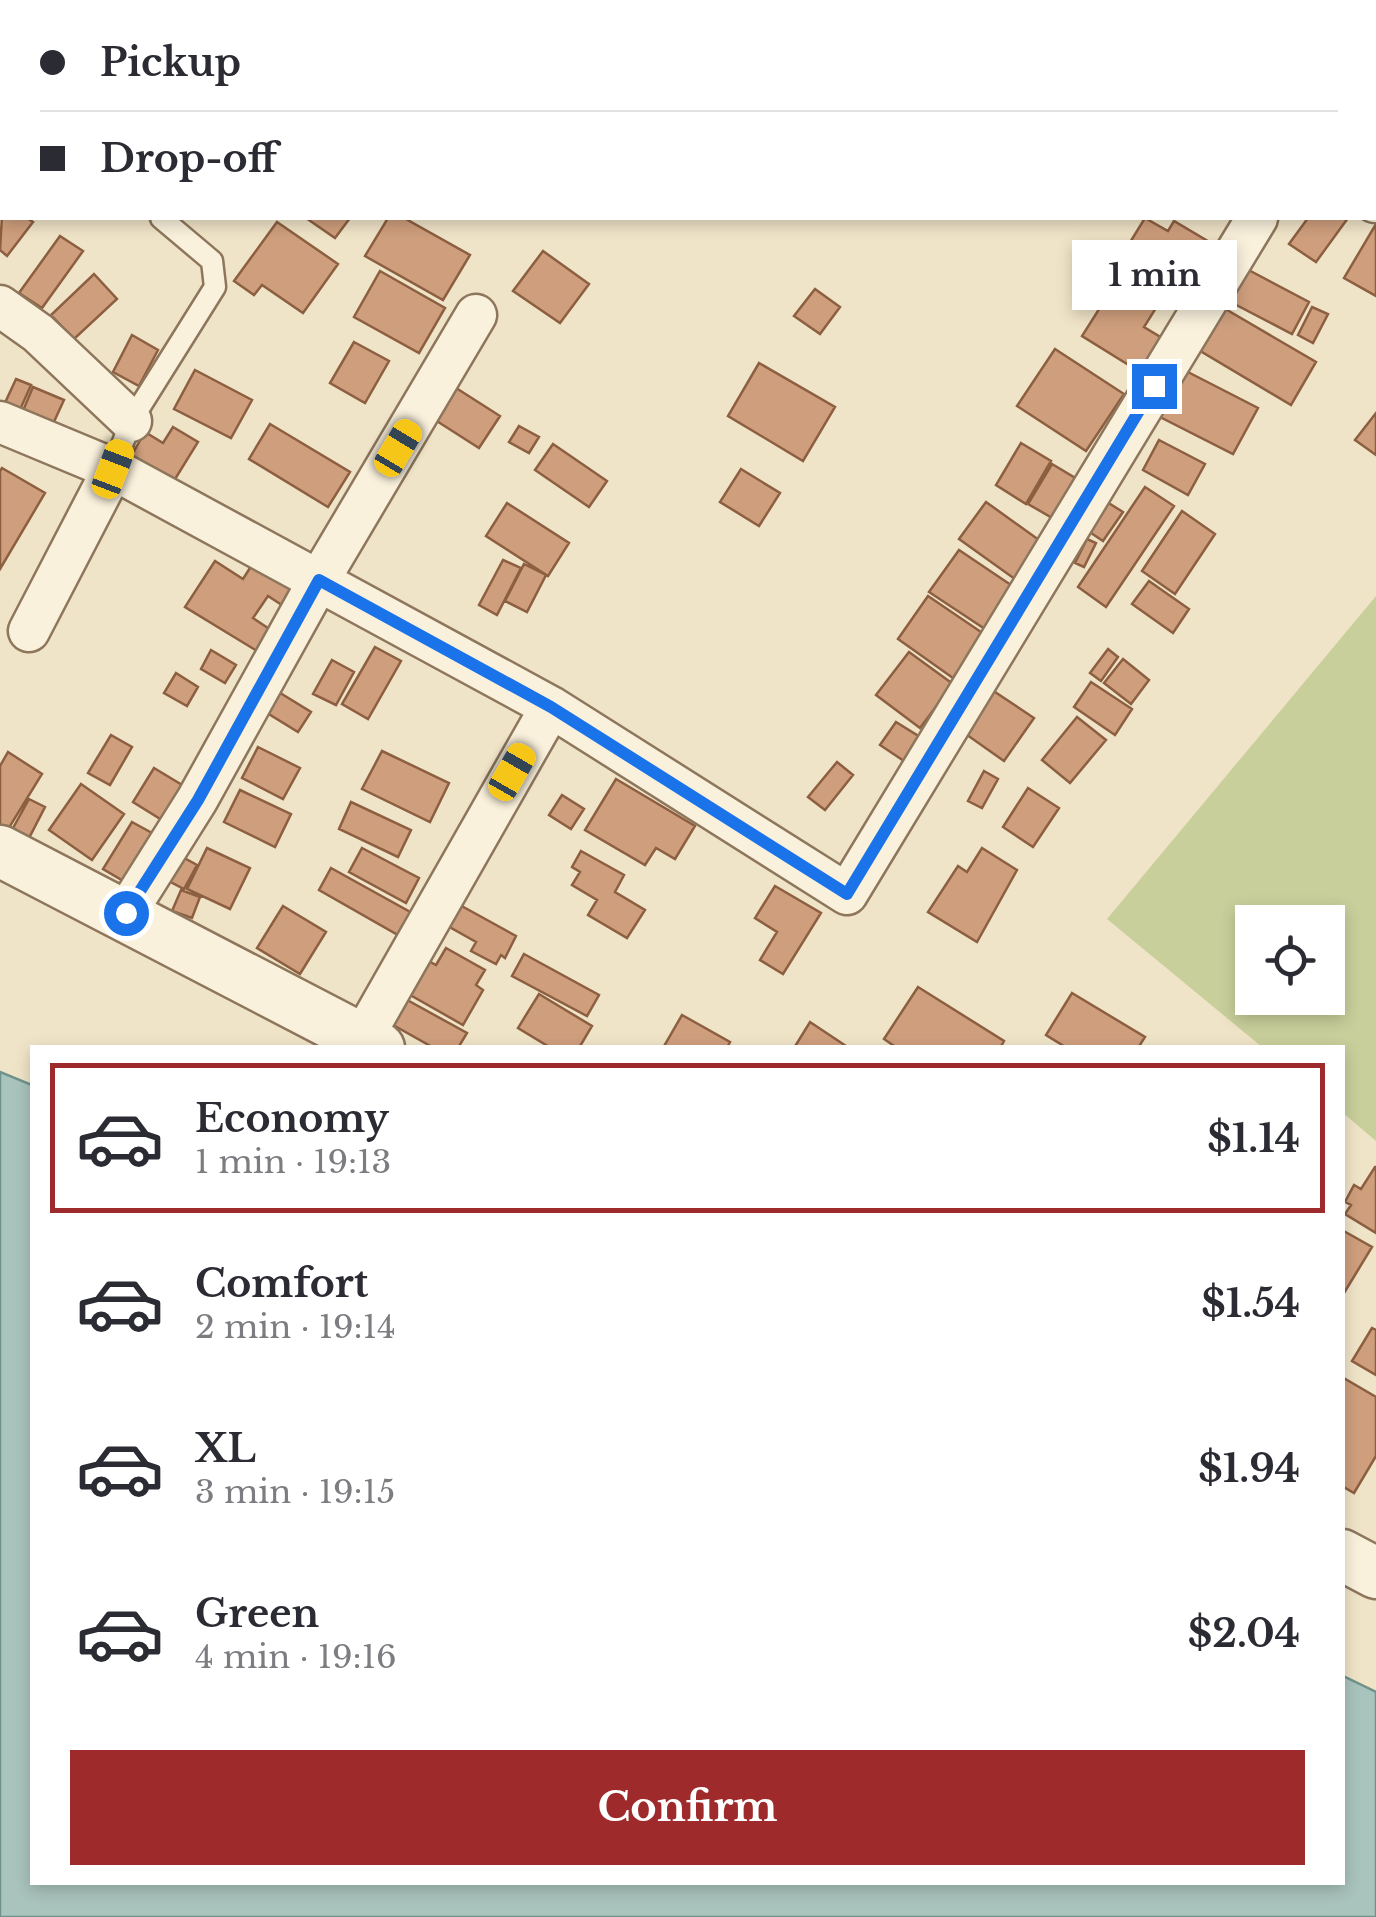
<!DOCTYPE html>
<html lang="en">
<head>
<meta charset="utf-8">
<style>
  body { margin:0; font-family:"Libre Baskerville",serif; background:#f2f2f3; color:#2b2b33; height:100vh; display:flex; flex-direction:column; font-size:38px; white-space:nowrap }
  * { box-sizing:border-box; margin:0 }
  p { font-size:32px; color:#7c7c81 }
  .icon { flex:none; width:55px; height:55px; fill:none; stroke:currentColor; stroke-width:2; stroke-linecap:round; stroke-linejoin:round }
  .map { position:relative; flex:1; overflow:hidden }
  .drawer { position:absolute; left:30px; top:1045px; width:1315px; height:840px; display:flex; flex-direction:column; background:#fff; border-radius:0px; box-shadow:0 5px 15px #0003 }
  .drawer>* { flex:none }
  .guide { position:absolute; left:0px; top:0px; width:1378px; height:220px; box-shadow:0 5px 15px #0003; display:grid; align-content:center; height:220px; padding:0 40px; background:#fff }
  .buttons { position:absolute; left:1235px; top:905px; display:grid; gap:20px }
  .buttons a { display:grid; place-items:center; width:110px; height:110px; border-radius:0px; background:#fff; box-shadow:0 5px 15px #0003; font-size:50px }
  .end { position:absolute; width:45px; height:45px; margin:-22px; border:12px solid #1a73e8; background:#fff; box-shadow:0 0 0 5px #fff }
  .from { border-radius:50% }
  .bubble { position:absolute; height:70px; border-radius:0px; background:#fff; box-shadow:0 5px 15px #0003; font-size:32px; font-weight:700; line-height:70px; text-align:center }
  .car { position:absolute; width:30px; height:60px; margin:-30px -15px; border-radius:12px; box-shadow:0 0 8px 2px #0007; background:linear-gradient(#f5c518 24%,#345 0 40%,#f5c518 0 76%,#345 0 86%,#f5c518 0) }
  .guide b { display:flex; align-items:center; gap:35px; height:95px; font-size:38px }
  .guide b+b { border-top:2px solid #e1e1e2 }
  .guide i { width:25px; height:25px; background:#2b2b33 }
  ul { padding:18px 0 0; list-style:none }
  li { display:flex; align-items:center; gap:30px; height:150px; margin:0 20px 15px; padding:0 20px; border:5px solid transparent; border-radius:0px }
  li div { flex:1 }
  li b { display:block; font-size:38px }
  li em { font-style:normal; font-weight:700 }
  li.selected { border-color:#9e2a2b }
  li>.icon { width:90px; height:90px; stroke-width:1.5 }
  .action { display:flex; gap:20px; margin-top:auto; padding:20px 40px }
  .action a { flex:1; height:115px; border-radius:0px; background:#9e2a2b; color:#fff; font-size:40px; font-weight:700; line-height:115px; text-align:center }
  .map>svg:first-child { display:block }
  .green { fill:#c9cf9b; fill-rule:evenodd }
  .water { fill:#a9c4bc; stroke:#6f938a; stroke-width:2.5 }
  .building { fill:#cf9f7d; stroke:#8d5f41; stroke-width:2.5 }
  .lines { fill:none; stroke-linecap:round; stroke-linejoin:round }
  .service-casing { stroke:#8d765c; stroke-width:25 }
  .minor-casing { stroke:#8d765c; stroke-width:45 }
  .tertiary-casing { stroke:#8d765c; stroke-width:55 }
  .service { stroke:#faf1dc; stroke-width:20 }
  .minor { stroke:#faf1dc; stroke-width:40 }
  .tertiary { stroke:#faf1dc; stroke-width:50 }
  .route { stroke:#1a73e8; stroke-width:12 }
</style>
</head>
<body>
<div class="map">
<svg width="1376" height="1917" viewBox="0 0 1376 1917">
  <rect width="100%" height="100%" fill="#f0e4c8"/>
  <path class="green" d="M1376 596V1141L1343 1113 1342 1048 1262 1047 1107 919ZM1252 922H1328V998H1252Z"/>
  <path class="water" d="M0 1072 32 1085V1882H1342L1343 1676 1376 1692V1917H0Z"/>
  <path class="building" d="M2 216 27 218 33 222 7 256 0 250Z
    M306 218H350L335 238Z
    M388 218H404L470 255 443 300 365 256Z
    M1145 218 1168 231 1174 221 1216 246 1198 276 1208 282 1188 314 1156 294 1164 282 1121 257Z
    M1308 218H1348L1316 262 1289 244Z
    M277 222 338 264 303 313 262 285 254 295 234 281Z
    M1376 224V296L1344 278Z
    M60 236 83 251 42 308 19 293Z
    M543 251 589 284 560 323 513 291Z
    M1241 266 1309 302 1292 334 1223 298Z
    M380 271 445 308 419 353 354 317Z
    M94 274 117 299 74 339 51 315Z
    M1120 276 1161 300 1144 327 1162 338 1140 372 1082 336Z
    M815 289 840 307 820 334 794 316Z
    M1222 307 1316 362 1291 405 1197 349Z
    M1312 307 1328 314 1313 343 1298 335Z
    M132 335 158 350 139 386 113 372Z
    M354 342 389 361 365 403 330 383Z
    M1055 349 1124 394 1086 451 1017 406Z
    M759 363 835 407 803 461 728 416Z
    M195 370 252 400 231 438 174 409Z
    M1184 370 1258 408 1233 454 1160 417Z
    M16 379 31 385 19 412 4 405Z
    M442 379 500 416 479 448 421 411Z
    M33 387 64 400 52 426 22 413Z
    M1376 413V455L1355 440Z
    M270 424 350 472 328 507 249 459Z
    M519 426 539 437 529 453 509 442Z
    M173 427 198 442 172 484 130 458 145 432 163 443Z
    M1159 440 1205 464 1188 495 1143 470Z
    M1021 443 1051 461 1026 504 996 485Z
    M553 444 607 481 589 507 535 470Z
    M1052 464 1077 479 1054 519 1028 504Z
    M2 468 45 493 0 569V471Z
    M741 469 780 493 759 526 720 502Z
    M1145 487 1174 506 1106 607 1078 587Z
    M986 502 1046 545 1019 582 959 539Z
    M1107 502 1123 512 1103 541 1088 531Z
    M507 503 569 543 548 576 486 536Z
    M1182 511 1215 534 1175 594 1142 571Z
    M1087 539 1096 543 1084 567 1075 563Z
    M959 550 1014 587 985 629 929 592Z
    M255 560 304 591 291 611 268 596 253 618 271 630 257 651 185 607 215 561 243 579Z
    M503 560 521 568 497 615 479 605Z
    M524 564 546 575 527 612 505 601Z
    M1149 581 1189 609 1173 633 1132 604Z
    M928 596 984 634 953 678 898 639Z
    M375 647 401 661 368 719 342 704Z
    M1108 649 1118 657 1101 681 1090 673Z
    M211 650 236 665 225 683 201 669Z
    M909 652 953 684 920 728 876 695Z
    M1123 659 1149 680 1131 704 1104 683Z
    M332 660 354 672 336 705 313 694Z
    M176 673 198 687 187 706 164 693Z
    M1091 682 1132 709 1115 735 1074 707Z
    M989 688 1034 718 1004 761 960 730Z
    M277 691 311 712 298 732 264 711Z
    M1077 717 1106 740 1070 783 1042 760Z
    M896 722 920 737 904 761 880 745Z
    M111 735 132 747 110 785 88 773Z
    M258 747 300 768 283 799 242 778Z
    M382 751 449 783 430 822 362 789Z
    M8 752 42 774 7 831 0 826V766Z
    M837 762 853 775 825 810 808 797Z
    M154 768 192 791 170 825 133 802Z
    M984 771 998 779 982 808 968 801Z
    M616 779 695 826 675 859 656 848 645 865 585 830Z
    M81 784 124 814 92 860 49 830Z
    M1028 788 1059 808 1033 847 1003 827Z
    M240 790 291 814 275 847 224 822Z
    M562 795 584 809 571 829 549 815Z
    M29 799 45 807 29 838 12 830Z
    M351 802 411 830 398 857 339 829Z
    M132 822 161 838 132 886 103 869Z
    M207 848 250 868 230 909 187 889Z
    M362 848 419 878 406 903 349 872Z
    M982 848 1017 870 977 942 928 912 958 866 967 872Z
    M581 851 624 875 615 892 645 910 627 938 588 915 597 900 572 885 580 872 572 867Z
    M177 854 197 865 184 889 163 878Z
    M331 868 412 913 398 935 319 890Z
    M775 886 821 913 783 974 760 960 777 932 755 918Z
    M181 890 200 897 192 918 172 911Z
    M458 904 516 936 505 958 501 955 496 964 471 951 476 942 446 925Z
    M283 906 326 932 300 974 257 948Z
    M446 948 485 970 476 985 483 990 463 1025 405 992 423 958 436 965Z
    M524 954 599 995 587 1016 512 976Z
    M918 987 1004 1041 1000 1048H897L884 1039Z
    M1072 993 1145 1037 1138 1048H1067L1046 1035Z
    M539 994 592 1026 579 1048H551L518 1028Z
    M400 996 467 1033 458 1048H434L386 1021Z
    M682 1015 730 1042 727 1048H663Z
    M810 1022 849 1048H794Z
    M1375 1167H1376V1233L1345 1214 1351 1205 1345 1202 1354 1185 1361 1189Z
    M1342 1230 1372 1247 1344 1293 1342 1292Z
    M1372 1328 1376 1330V1375L1352 1361Z
    M1342 1377 1376 1397V1456L1354 1493 1342 1486Z"/>
  <g class="lines">
    <defs>
      <path id="service" d="M113 469 131 421 215 287 212 261 161 218"/>
      <path id="minor" d="M1124 0 1127 2
        M176 2 178 0
        M499 2 500 0
        M0 86 2 88
        M1375 202H1376
        M0 306 38 333 131 421
        M0 422 113 469 551 707 847 894 1257 218
        M29 631 113 469
        M126 913 197 800 319 580 476 315
        M362 1039 551 707"/>
      <path id="tertiary" d="M0 851 379 1048
        M1342 1555 1376 1573"/>
    </defs>
    <use href="#service" class="service-casing"/>
    <use href="#minor" class="minor-casing"/>
    <use href="#tertiary" class="tertiary-casing"/>
    <use href="#service" class="service"/>
    <use href="#minor" class="minor"/>
    <use href="#tertiary" class="tertiary"/>
  </g>
  <g class="lines">
    <path class="route" d="M126 913 198 800 319 580 551 707 847 894 1154 386"/>
  </g>
</svg>
<div class="buttons">
<a><svg class="icon" aria-label="locate" viewBox="0 0 24 24"><circle cx="12" cy="12" r="6"/><path d="M12 2v4M12 18v4M2 12h4M18 12h4"/></svg></a>
</div>
<i class="end from" style="left:126px;top:913px"></i>
<i class="end" style="left:1154px;top:386px"></i>
<div class="bubble" style="left:1072px;top:240px;width:165px">1 min</div>
<i class="car" style="left:398px;top:448px;rotate:31deg"></i>
<i class="car" style="left:113px;top:469px;rotate:21deg"></i>
<i class="car" style="left:512px;top:772px;rotate:30deg"></i>
<div class="guide">
<b><i class="from"></i>Pickup</b>
<b><i></i>Drop-off</b>
</div>
<section class="drawer">
<ul>
<li class="selected"><svg class="icon" aria-label="car" viewBox="0 0 24 24"><path d="M5 17H2v-5l4-1 3-4h7l3 4 3 1v5h-3M9 17h6M6 11h13"/><circle cx="7" cy="17" r="2"/><circle cx="17" cy="17" r="2"/></svg><div><b>Economy</b><p>1 min · 19:13</p></div><em>$1.14</em></li>
<li><svg class="icon" aria-label="car" viewBox="0 0 24 24"><path d="M5 17H2v-5l4-1 3-4h7l3 4 3 1v5h-3M9 17h6M6 11h13"/><circle cx="7" cy="17" r="2"/><circle cx="17" cy="17" r="2"/></svg><div><b>Comfort</b><p>2 min · 19:14</p></div><em>$1.54</em></li>
<li><svg class="icon" aria-label="car" viewBox="0 0 24 24"><path d="M5 17H2v-5l4-1 3-4h7l3 4 3 1v5h-3M9 17h6M6 11h13"/><circle cx="7" cy="17" r="2"/><circle cx="17" cy="17" r="2"/></svg><div><b>XL</b><p>3 min · 19:15</p></div><em>$1.94</em></li>
<li><svg class="icon" aria-label="car" viewBox="0 0 24 24"><path d="M5 17H2v-5l4-1 3-4h7l3 4 3 1v5h-3M9 17h6M6 11h13"/><circle cx="7" cy="17" r="2"/><circle cx="17" cy="17" r="2"/></svg><div><b>Green</b><p>4 min · 19:16</p></div><em>$2.04</em></li>
</ul>
<div class="action"><a>Confirm</a></div>
</section>
</div>
</body>
</html>
